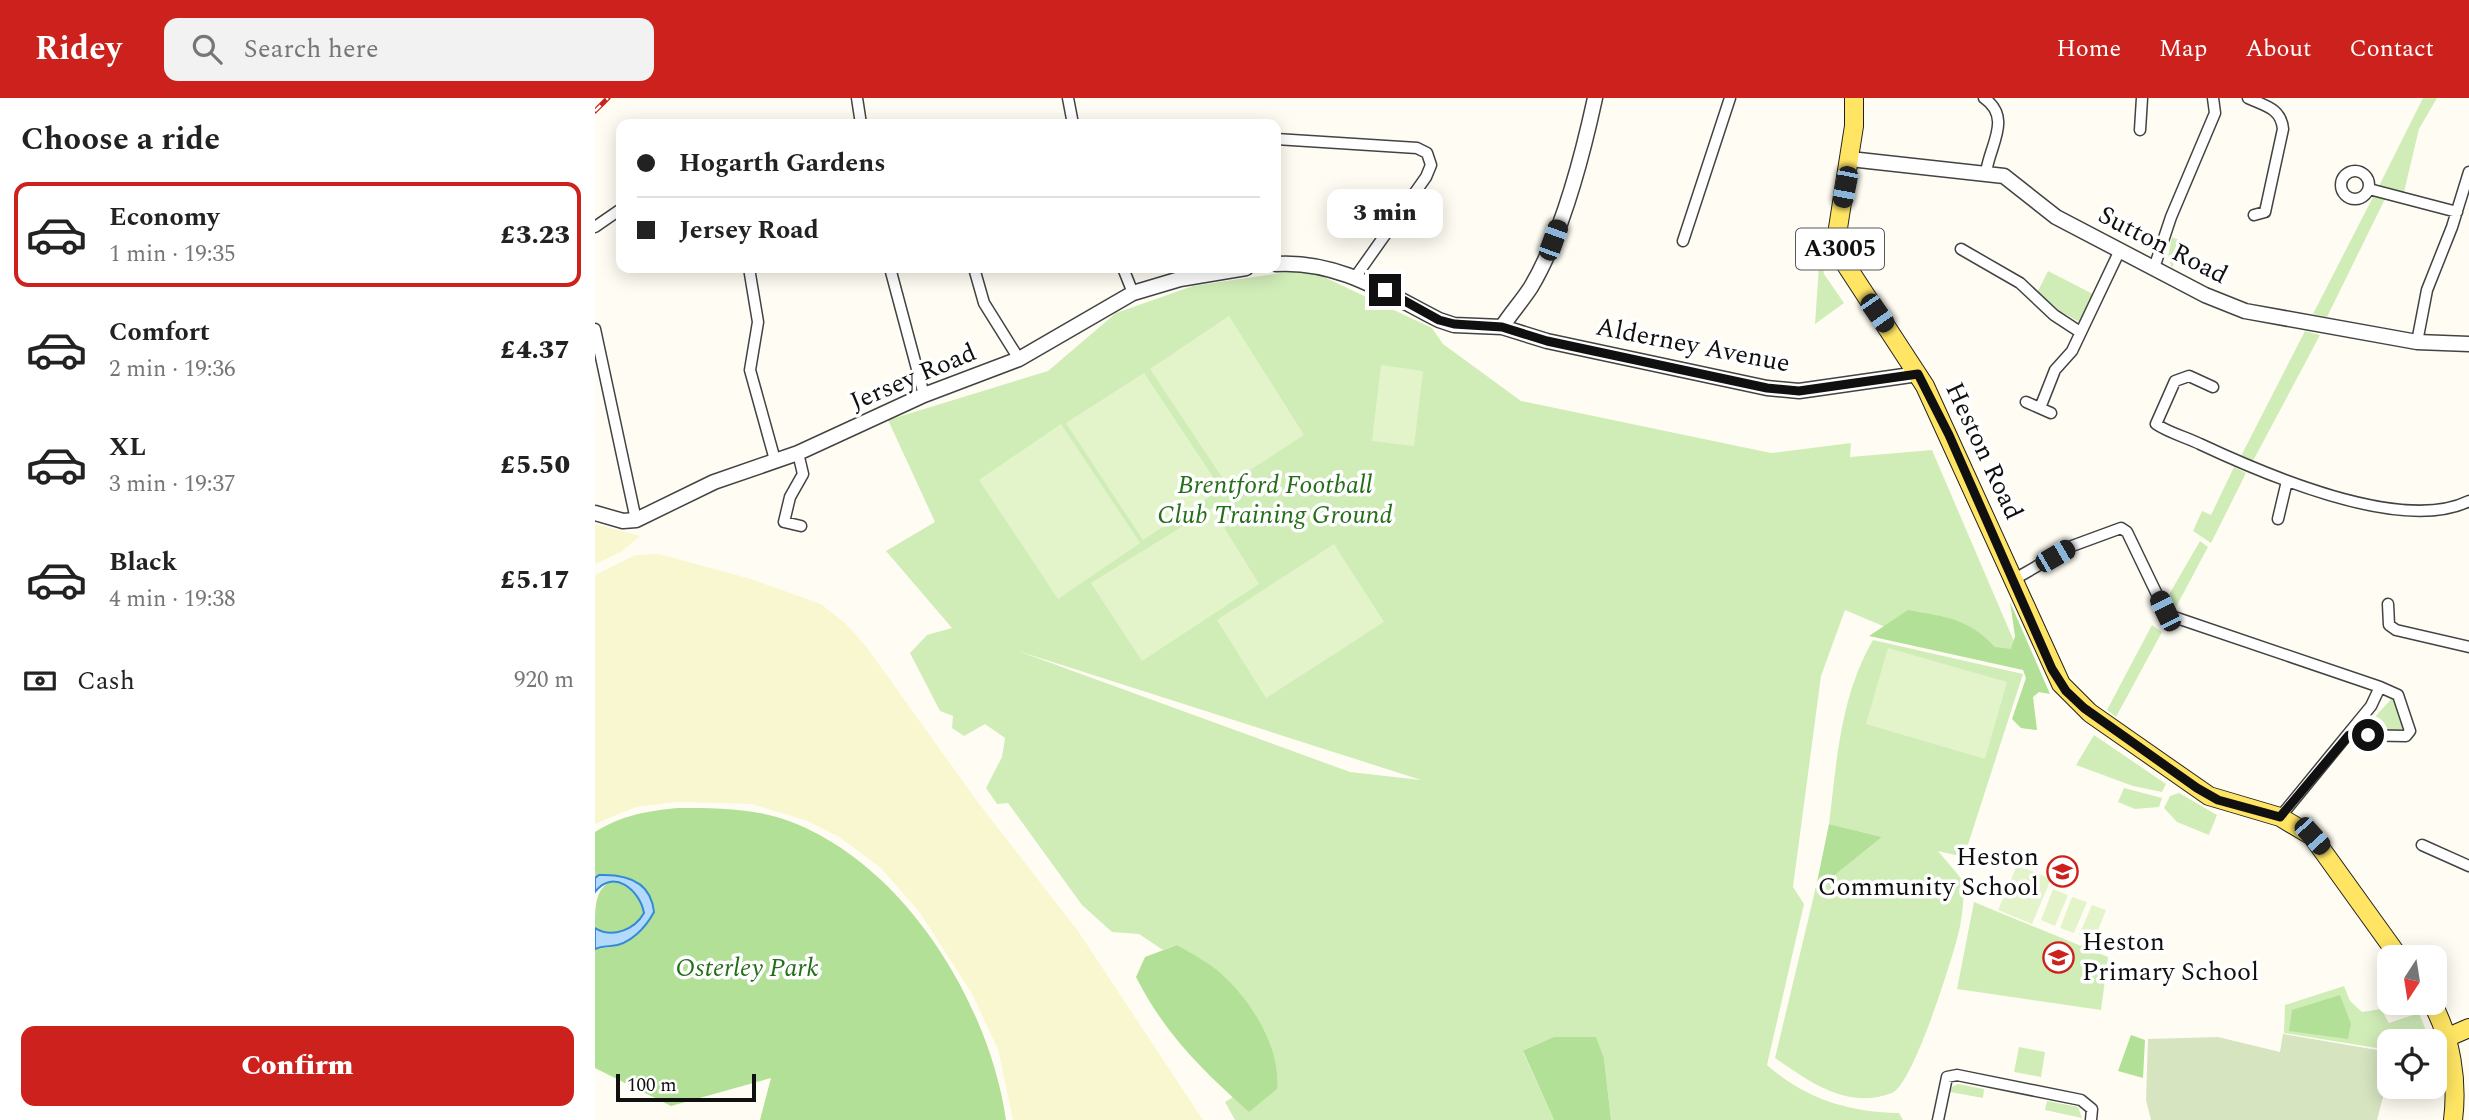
<!DOCTYPE html>
<html lang="en">
<head>
<meta charset="utf-8">
<style>
  body { margin:0; font-family:Spectral,serif; background:#f2f2f2; color:#222; height:100vh; display:flex; flex-direction:column; font-size:26px; white-space:nowrap }
  * { box-sizing:border-box; margin:0 }
  p { font-size:23px; color:#767676 }
  .icon { flex:none; width:38px; height:38px; fill:none; stroke:currentColor; stroke-width:2; stroke-linecap:round; stroke-linejoin:round }
  .map { position:relative; flex:1; overflow:hidden }
  .drawer { display:flex; flex-direction:column; background:#fff; width:595px }
  .drawer>* { flex:none }
  .hud { position:absolute; left:21px; top:21px; width:665px; height:154px; border-radius:14px; box-shadow:0 4px 18px #0003; display:grid; align-content:center; height:154px; padding:0 21px; background:#fff }
  .needle { width:46px; rotate:192deg }
  .buttons { position:absolute; left:1782px; top:847px; display:grid; gap:14px }
  .buttons a { display:grid; place-items:center; width:70px; height:70px; border-radius:14px; background:#fff; box-shadow:0 4px 18px #0003; font-size:35px }
  .scale { position:absolute; left:21px; bottom:18px; width:140px; box-sizing:border-box; padding-left:7px; border:4px solid #101010; border-top:0; font-size:19px; line-height:24px; white-space:nowrap; color:#101010; -webkit-text-stroke:5px #fff; paint-order:stroke }
  .end { position:absolute; width:32px; height:32px; margin:-16px; border:9px solid #101010; background:#fff; box-shadow:0 0 0 4px #fff }
  .from { border-radius:50% }
  .bubble { position:absolute; height:49px; border-radius:14px; background:#fff; box-shadow:0 4px 18px #0003; font-size:23px; font-weight:800; line-height:49px; text-align:center }
  .car { position:absolute; width:21px; height:42px; margin:-21px -10px; border-radius:9px; box-shadow:0 0 5px 2px #0007; background:linear-gradient(#222 24%,#8ab4d8 0 40%,#222 0 76%,#8ab4d8 0 86%,#222 0) }
  .hud b { display:flex; align-items:center; gap:24px; height:66px; font-size:26px }
  .hud b+b { border-top:2px solid #e0e0e0 }
  .hud i { width:18px; height:18px; background:#222 }
  ul { padding:0; list-style:none }
  li { display:flex; align-items:center; gap:21px; height:105px; margin:0 14px 10px; padding:0 7px; border:4px solid transparent; border-radius:14px }
  li div { flex:1 }
  li b { display:block; font-size:26px }
  li em { font-style:normal; font-weight:800 }
  li.on { border-color:#cc211c }
  li>.icon { width:63px; height:63px; stroke-width:1.5 }
  h2 { padding:0 21px; font-size:32px; line-height:84px }
  .pay { display:flex; align-items:center; gap:18px; height:77px; padding:0 21px; font-size:26px }
  .pay p { margin-inline-start:auto }
  .button { display:flex; gap:14px; margin-top:auto; padding:14px 21px }
  .button a { flex:1; height:80px; border-radius:14px; background:#cc211c; color:#fff; font-size:28px; font-weight:800; line-height:80px; text-align:center }
  header { display:flex; align-items:center; gap:42px; box-sizing:border-box; height:98px; padding:0 35px; background:#cc211c; color:#fff }
  header strong { font-size:33px }
  nav { display:flex; gap:38px; margin-inline-start:auto; font-size:24px }
  .search { width:490px; height:63px; background:#f2f2f2; display:flex; align-items:center; gap:18px; box-sizing:border-box; padding:0 24px; border-radius:14px; color:#767676; font-size:26px }
  main { display:flex; flex:1; min-height:0 }
  .map>svg:first-child { display:block }
  .farmland { fill:#f8f7d0 }
  .green { fill:#d0edb8; fill-rule:evenodd }
  .forest { fill:#b2e096 }
  .cemetery { fill:#d6e4c0 }
  .pitch { fill:#e3f4cb }
  .water { fill:#b3dafb; stroke:#348ad8; stroke-width:2 }
  .lines { fill:none; stroke-linecap:round; stroke-linejoin:round }
  .minor-casing { stroke:#434343; stroke-width:13 }
  .tertiary-casing { stroke:#434343; stroke-width:17 }
  .primary-casing { stroke:#212121; stroke-width:20 }
  .minor { stroke:#fff; stroke-width:10 }
  .tertiary { stroke:#fff; stroke-width:14 }
  .primary { stroke:#ffe563; stroke-width:18 }
  .rail-casing { stroke:#cc211c; stroke-width:5 }
  .rail { stroke:#fff; stroke-width:2.5; stroke-dasharray:8; stroke-linecap:butt }
  .route { stroke:#101010; stroke-width:9 }
  .labels { text-anchor:middle; dominant-baseline:central; stroke-width:7; stroke-linejoin:round; paint-order:stroke }
  .shield { fill:#fff; stroke:#585858; stroke-width:2 }
  .shield-label { font-size:24px; font-weight:bold; fill:#101010 }
  .street-label { font-size:26px; fill:#101010; stroke:#fff }
  .park-label { font-size:26px; font-style:italic; fill:#256e1a; stroke:#fff }
  .poi-label { font-size:26px; fill:#101010; stroke:#fff; text-anchor:end }
</style>
</head>
<body>
<header>
<strong>Ridey</strong>
<div class="search"><svg class="icon" aria-label="search" viewBox="0 0 24 24"><circle cx="10" cy="10" r="6"/><path d="M15 15l6 6"/></svg>Search here</div>
<nav><a>Home</a><a>Map</a><a>About</a><a>Contact</a></nav>
</header>
<main>
<section class="drawer">
<h2>Choose a ride</h2>
<ul>
<li class="on"><svg class="icon" aria-label="car" viewBox="0 0 24 24"><path d="M5 17H2v-5l4-1 3-4h7l3 4 3 1v5h-3M9 17h6M6 11h13"/><circle cx="7" cy="17" r="2"/><circle cx="17" cy="17" r="2"/></svg><div><b>Economy</b><p>1 min · 19:35</p></div><em>£3.23</em></li>
<li><svg class="icon" aria-label="car" viewBox="0 0 24 24"><path d="M5 17H2v-5l4-1 3-4h7l3 4 3 1v5h-3M9 17h6M6 11h13"/><circle cx="7" cy="17" r="2"/><circle cx="17" cy="17" r="2"/></svg><div><b>Comfort</b><p>2 min · 19:36</p></div><em>£4.37</em></li>
<li><svg class="icon" aria-label="car" viewBox="0 0 24 24"><path d="M5 17H2v-5l4-1 3-4h7l3 4 3 1v5h-3M9 17h6M6 11h13"/><circle cx="7" cy="17" r="2"/><circle cx="17" cy="17" r="2"/></svg><div><b>XL</b><p>3 min · 19:37</p></div><em>£5.50</em></li>
<li><svg class="icon" aria-label="car" viewBox="0 0 24 24"><path d="M5 17H2v-5l4-1 3-4h7l3 4 3 1v5h-3M9 17h6M6 11h13"/><circle cx="7" cy="17" r="2"/><circle cx="17" cy="17" r="2"/></svg><div><b>Black</b><p>4 min · 19:38</p></div><em>£5.17</em></li>
</ul>
<div class="pay"><svg class="icon" aria-label="cash" viewBox="0 0 24 24"><path d="M3 7h18v10H3z"/><circle cx="12" cy="12" r="2"/></svg>Cash<p>920 m</p></div>
<div class="button"><a>Confirm</a></div>
</section>
<div class="map">
<svg width="1874" height="1022" viewBox="0 0 1874 1022">
  <rect width="100%" height="100%" fill="#fffdf3"/>
  <path class="farmland" d="M0 426 45 438 26 454 0 466Z
    M64 456 156 481 226 506 251 526 270 547 385 707 483 833 608 1022H418L403 951 376 894 325 815 286 770 244 739 210 722 156 706 83 704 41 709 0 726V477L40 457Z"/>
  <path class="green" d="M1828 0H1842L1824 31 1809 94 1784 88Z
    M1779 97 1790 101 1732 219 1718 216Z
    M1577 139 1589 144 1577 170 1573 159Z
    M1225 153 1229 176 1249 205 1220 226Z
    M712 171 837 230 848 246 926 303 1176 355 1256 345 1255 359 1337 352 1427 562 1295 531 1250 512 1226 578 1198 789 1209 806 1172 967C1211 1001 1253 1014 1304 1015L1308 1022H1016L1009 960 1001 940 960 939 928 954 959 1022H640L630 1004 638 999 655 1014 582 847 568 852 544 836 517 834 487 807 413 705 402 706 391 690 407 659 410 640 390 626 369 638 357 630 358 618 345 613 315 555 332 537 357 530 291 453 340 424 293 322 453 273 521 215 598 188ZM423 553 826 682 755 674Z
    M1453 173 1498 196 1485 224 1464 213 1443 193Z
    M1710 233 1725 237 1658 363 1646 358Z
    M1639 369 1651 375 1616 445 1598 433 1607 413 1616 417Z
    M1605 443 1613 449 1580 511 1572 500Z
    M1557 527 1567 534 1521 619 1512 612Z
    M1278 542 1428 576 1369 759 1343 753 1370 785C1368 800 1368 817 1364 833 1358 859 1318 987 1297 995 1252 1012 1215 984 1180 960L1220 793 1287 739 1234 726C1242 662 1245 599 1278 542Z
    M1798 599 1810 632 1808 634 1767 633Z
    M1499 637 1571 686 1567 694 1538 688 1481 667Z
    M1529 690 1567 700 1564 709 1540 711 1523 704Z
    M1584 695 1622 717 1614 737 1582 724 1569 710 1575 698Z
    M1379 804 1513 859 1506 912 1362 891Z
    M1749 888 1755 903 1767 914 1786 911 1794 925 1824 915 1835 943H1794V952L1689 935 1690 907Z
    M1424 949 1450 954 1446 979 1419 974Z
    M1363 986 1389 991 1388 1000 1355 994 1357 989Z
    M1452 1003 1483 1009 1487 1020 1450 1012Z"/>
  <path class="forest" d="M1415 504 1455 596 1444 594 1438 599 1442 632 1426 630 1417 621 1431 580 1428 572 1274 538 1313 512C1351 519 1373 520 1400 549L1416 551 1420 538Z
    M83 710C120 710 159 710 194 723 309 766 394 904 411 1022H165L176 980 76 1008 0 970V851L18 849 59 814 41 784 4 777 0 780V734C27 717 52 713 83 710Z
    M1234 726 1287 739 1220 793 1221 789Z
    M18 783C35 789 45 796 49 815 40 831 18 841 0 830 0 809 0 789 18 783Z
    M582 847C595 855 611 863 623 873 655 900 686 949 682 991L654 1014C608 973 569 935 541 879L550 859Z
    M1745 897 1756 926 1753 941 1694 933 1697 912Z
    M1536 937 1550 942 1548 980 1523 973Z
    M959 939H1001L1009 960 1016 1022H959L928 953Z"/>
  <path class="cemetery" d="M1688 936 1794 954V976L1782 1022H1556L1551 1002 1553 941 1623 939 1685 954Z"/>
  <path class="pitch" d="M634 218 709 337 632 387 555 271Z
    M786 267 828 273 819 348 777 343Z
    M549 275 626 391 548 442 471 325Z
    M466 326 545 445 463 501 384 382Z
    M617 410 664 486 547 563 496 485Z
    M739 446 789 524 671 600 622 522Z
    M1293 550 1412 584 1390 661 1271 626Z
    M1422 767 1456 781 1437 826 1403 812Z
    M1458 791 1473 797 1460 828 1446 822Z
    M1477 799 1492 804 1479 835 1465 830Z
    M1497 807 1511 812 1499 843 1484 837Z"/>
  <path class="water" d="M4 777C30 776 56 783 59 814 51 829 35 847 16 848 9 849 7 848 0 851V830C18 841 40 831 49 815 45 792 18 770 0 794V780Z"/>
  <g class="lines">
    <defs>
      <path id="minor" d="M262 0 266 26
        M473 0 478 26
        M1389 0C1418 20 1394 48 1391 75
        M1653 0C1670 8 1686 10 1688 31L1670 114 1659 117
        M1545 32 1547 0
        M681 41 822 50 832 55 836 67 831 79 761 178
        M1746 87a14 14 0 1 1 28 0a14 14 0 1 1-28 0Z
        M1774 91 1862 114
        M0 129 26 111
        M1088 143 1135 0
        M1366 151 1425 185 1459 217 1485 234
        M154 170 163 224 155 272 180 362
        M295 170 329 297
        M379 170 389 205 424 261
        M528 170 538 195
        M1559 170 1576 119 1620 15 1618 0
        M0 231 41 422
        M1822 244 1832 192 1857 129 1874 74
        M1618 289 1594 278 1580 283 1561 326C1574 335 1591 339 1605 346 1669 376 1807 436 1874 403
        M1431 304 1456 315
        M1445 310 1460 272 1477 253 1525 152
        M203 355 208 376 195 399 189 424 206 428
        M1683 421 1692 383
        M1418 482 1477 448 1526 430 1532 434 1570 513 1576 518 1785 589 1776 608 1685 719
        M1793 506 1794 527 1801 532 1874 549
        M1754 637 1811 638 1815 633 1803 597 1785 589
        M1827 747 1874 768
        M1343 1022 1352 979 1362 977 1486 1002 1497 1011 1496 1022"/>
      <path id="tertiary" d="M1255 61 1409 78 1461 119 1610 197 1650 213 1822 244 1874 246
        M681 166C743 162 791 195 844 222L859 227 907 229C916 215 927 203 936 189 967 137 987 60 1000 0
        M907 229 952 243 1172 290 1204 293 1323 276
        M0 415 28 423 41 422 119 384 203 355 329 297 424 261 538 195 585 181 651 170"/>
      <path id="primary" d="M1259 0V28L1243 130 1249 164 1330 288 1466 586 1495 615 1614 698 1685 719 1717 738 1804 859
        M1837 905C1856 939 1863 983 1858 1022
        M1851 940 1874 930"/>
    </defs>
    <use href="#minor" class="minor-casing"/>
    <use href="#tertiary" class="tertiary-casing"/>
    <use href="#primary" class="primary-casing"/>
    <use href="#minor" class="minor"/>
    <use href="#tertiary" class="tertiary"/>
    <use href="#primary" class="primary"/>
    <defs>
      <path id="rail" d="M0 13 13 0"/>
    </defs>
    <use href="#rail" class="rail-casing"/>
    <use href="#rail" class="rail"/>
  </g>
  <g class="lines">
    <path class="route" d="M790 192 844 222 859 226 907 229 952 243 1172 290 1204 293 1323 276 1354 337 1457 571 1471 593 1489 610 1602 690 1623 702 1685 719 1754 637H1773"/>
  </g>
  <defs>
    <symbol id="school-ring" viewBox="-11 -11 22 22"><circle r="9.5" fill="#fff" stroke="#cc211c" stroke-width="1.5"/><path d="M0-5L7-2L0 1L-7-2ZM-4 1L0 2.5L4 1V4Q0 6-4 4Z" fill="#cc211c"/></symbol>
  </defs>
  <g fill-rule="evenodd">
    <use href="#school-ring" x="1450" y="756" width="35" height="35"/>
    <use href="#school-ring" x="1446" y="842" width="35" height="35"/>
  </g>
  <g class="labels">
    <rect class="shield" x="1201" y="130.5" width="88" height="41" rx="5"/>
    <g class="shield-label">
      <text x="1245" y="151">A3005</text>
    </g>
    <g class="street-label">
      <text transform="translate(1568 147) rotate(27)">Sutton Road</text>
      <text transform="translate(1098 247) rotate(11)">Alderney Avenue</text>
      <text transform="translate(318 279) rotate(-23)">Jersey Road</text>
      <text transform="translate(1389 353) rotate(65)">Heston Road</text>
    </g>
    <g class="park-label">
      <text x="680" y="387">Brentford Football<tspan x="680" dy="30">Club Training Ground</tspan></text>
      <text x="152" y="870">Osterley Park</text>
    </g>
    <g class="poi-label">
      <text x="1444" y="759">Heston<tspan x="1444" dy="30">Community School</tspan></text>
      <text x="1487" y="844" text-anchor="start">Heston<tspan x="1487" dy="30">Primary School</tspan></text>
    </g>
  </g>
</svg>
<div class="buttons">
<a><svg class="needle" viewBox="-14 -14 28 28"><path d="M0-13l5 13h-10z" fill="#e53935"/><path d="M0 13l5-13h-10z" fill="#767676"/></svg></a>
<a><svg class="icon" aria-label="locate" viewBox="0 0 24 24"><circle cx="12" cy="12" r="6"/><path d="M12 2v4M12 18v4M2 12h4M18 12h4"/></svg></a>
</div>
<div class="scale">100 m</div>
<i class="end from" style="left:1773px;top:637px"></i>
<i class="end" style="left:790px;top:192px"></i>
<div class="bubble" style="left:732px;top:91px;width:116px">3 min</div>
<i class="car" style="left:1250px;top:89px;rotate:191deg"></i>
<i class="car" style="left:958px;top:142px;rotate:20deg"></i>
<i class="car" style="left:1282px;top:215px;rotate:145deg"></i>
<i class="car" style="left:1460px;top:458px;rotate:60deg"></i>
<i class="car" style="left:1570px;top:513px;rotate:334deg"></i>
<i class="car" style="left:1717px;top:738px;rotate:138deg"></i>
<div class="hud">
<b><i class="from"></i>Hogarth Gardens</b>
<b><i></i>Jersey Road</b>
</div>
</div>
</main>
</body>
</html>
